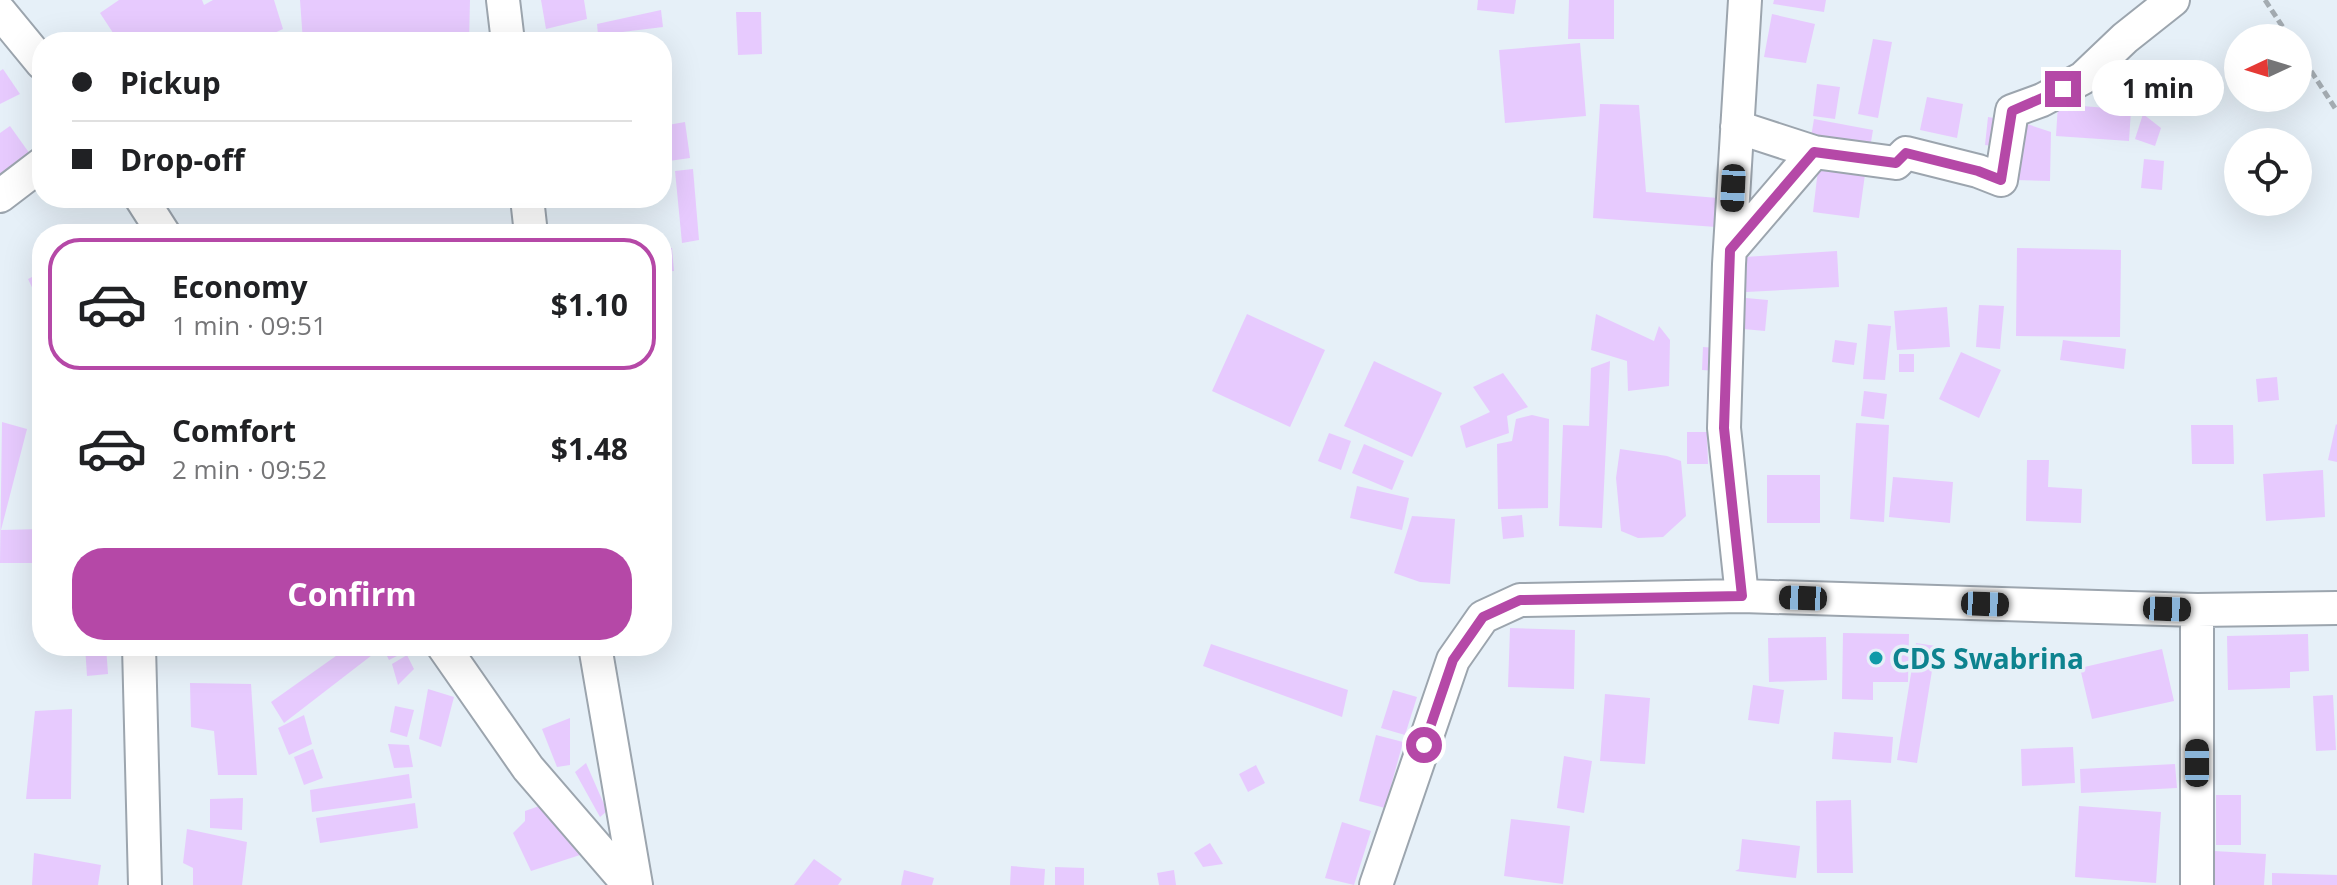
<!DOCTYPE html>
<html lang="en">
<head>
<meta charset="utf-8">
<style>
  body { margin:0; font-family:"Open Sans",sans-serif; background:#f6f6f6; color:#202124; height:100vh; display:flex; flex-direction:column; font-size:30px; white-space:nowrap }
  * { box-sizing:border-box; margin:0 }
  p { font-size:26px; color:#757577 }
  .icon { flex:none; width:44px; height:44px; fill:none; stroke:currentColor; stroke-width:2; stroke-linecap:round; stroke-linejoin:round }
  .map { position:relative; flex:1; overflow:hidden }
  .drawer { position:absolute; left:32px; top:224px; width:640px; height:432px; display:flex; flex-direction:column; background:#fff; border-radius:32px; box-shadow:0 8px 32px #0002 }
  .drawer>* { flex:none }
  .top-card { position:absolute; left:32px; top:32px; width:640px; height:176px; border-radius:32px; box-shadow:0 8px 32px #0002; display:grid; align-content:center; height:176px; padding:0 40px; background:#fff }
  .needle { width:52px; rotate:266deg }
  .fabs { position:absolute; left:2224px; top:24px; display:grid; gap:16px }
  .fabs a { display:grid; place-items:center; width:88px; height:88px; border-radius:50%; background:#fff; box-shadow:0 8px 32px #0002; font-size:40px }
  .end { position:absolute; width:36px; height:36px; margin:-18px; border:10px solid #b548a7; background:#fff; box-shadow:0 0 0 4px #fff }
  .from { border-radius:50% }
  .bubble { position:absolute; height:56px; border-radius:28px; background:#fff; box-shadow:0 8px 32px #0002; font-size:26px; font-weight:700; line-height:56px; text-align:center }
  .car { position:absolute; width:24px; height:48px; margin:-24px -12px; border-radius:10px; box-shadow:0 0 6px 2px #0007; background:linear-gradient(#222 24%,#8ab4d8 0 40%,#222 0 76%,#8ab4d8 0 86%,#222 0) }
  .top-card b { display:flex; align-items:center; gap:28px; height:76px; font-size:30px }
  .top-card b+b { border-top:2px solid #e0e0e0 }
  .top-card i { width:20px; height:20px; background:#202124 }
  ul { padding:14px 0 0; list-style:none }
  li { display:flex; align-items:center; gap:24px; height:132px; margin:0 16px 12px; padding:0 24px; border:4px solid transparent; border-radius:32px }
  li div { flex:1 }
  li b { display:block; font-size:30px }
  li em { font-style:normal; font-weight:700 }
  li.selected { border-color:#b548a7 }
  li>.icon { width:72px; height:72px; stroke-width:1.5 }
  .primary-button { display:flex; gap:16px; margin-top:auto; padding:16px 40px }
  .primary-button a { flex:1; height:92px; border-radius:32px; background:#b548a7; color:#fff; font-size:32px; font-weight:700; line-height:92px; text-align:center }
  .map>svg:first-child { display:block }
  .building { fill:#e7cafe }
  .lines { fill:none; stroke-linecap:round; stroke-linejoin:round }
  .street-casing { stroke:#9ca5ae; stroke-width:36 }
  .path { stroke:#a4acb2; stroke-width:5; stroke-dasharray:8 4; stroke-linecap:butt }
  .street { stroke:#fff; stroke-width:32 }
  .route { stroke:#b548a7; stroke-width:10 }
  .culture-dot { fill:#0f9aa8; stroke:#e6f0f8; stroke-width:3 }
  .labels { text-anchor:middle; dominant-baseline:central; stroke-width:7; stroke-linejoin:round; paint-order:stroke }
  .culture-label { font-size:28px; font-weight:bold; fill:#0d838f; stroke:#e6f0f8; text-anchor:start }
</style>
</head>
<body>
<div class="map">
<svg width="2337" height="885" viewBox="0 0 2337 885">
  <rect width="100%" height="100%" fill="#e6f0f8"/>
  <path class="building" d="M119 0H202L204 5 213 0H274L283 29 255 42H119L100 13Z
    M300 0H470L469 42H303Z
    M541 0H584L587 19 546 29Z
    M1478 0H1516L1514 14 1477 10Z
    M1569 0H1614V39H1568Z
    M1774 0H1826L1824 12 1773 4Z
    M661 10 663 27 598 35 597 24Z
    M736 12H761L762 54 738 55Z
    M1772 14 1815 24 1806 63 1764 57Z
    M1873 39 1892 42 1878 118 1858 114Z
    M1580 43 1586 116 1505 123 1499 50Z
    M3 69 20 94 0 104V71Z
    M1817 84 1840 87 1835 119 1813 116Z
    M1927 97 1963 104 1957 138 1920 130Z
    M1600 104 1639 105 1646 192 1718 198 1716 227 1593 218Z
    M2058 104 2131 110 2129 141 2056 136Z
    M2143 114 2161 128 2155 146 2135 139Z
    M1988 117 2006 120 2003 147 1985 145Z
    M1814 119 1873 130 1869 154 1810 143Z
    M2015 120 2051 132 2050 181 2015 180Z
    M685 122 690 158 662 162V126Z
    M10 126 30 154 0 175V133Z
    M2144 159 2164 161 2162 190 2141 188Z
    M1819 161 1866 167 1859 218 1813 212Z
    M693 169 699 240 682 243 675 171Z
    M672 248 674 271 662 272V249Z
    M2017 248 2121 250 2120 337 2016 336Z
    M1837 251 1839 287 1746 292 1744 257Z
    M42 272V308L28 279Z
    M1746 298 1768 300 1765 331 1743 329Z
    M1979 305 2004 306 2000 349 1976 347Z
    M1947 307 1950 347 1897 350 1894 311Z
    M1247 314 1325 350 1290 427 1212 391Z
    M1596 314 1654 341 1659 326 1670 340 1669 386 1628 391 1627 361 1591 350Z
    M1868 324 1891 326 1885 380 1863 379Z
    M1835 340 1857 343 1854 365 1832 362Z
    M2063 340 2126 349 2124 369 2060 360Z
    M1703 347 1717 348 1716 371 1702 370Z
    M1961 352 2001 370 1979 418 1939 399Z
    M1899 354H1914V372H1899Z
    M662 360H665L668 420H662Z
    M1374 361 1442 393 1412 457 1344 426Z
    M1610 361 1602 528 1559 526 1563 425 1589 426 1591 368Z
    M1503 373 1528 407 1507 416 1509 433 1466 448 1460 426 1490 412 1473 387Z
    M2277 377 2279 400 2258 402 2256 379Z
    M1864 391 1887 394 1884 419 1861 416Z
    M1532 415 1549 419 1548 508 1498 509 1497 444 1512 441 1516 419Z
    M2 422 27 429 1 530 42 529V563H0Z
    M1856 423 1889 425 1884 522 1850 519Z
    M2336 424 2337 425V462L2328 460Z
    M2191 425H2233L2234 464H2192Z
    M1687 432H1707L1708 464H1687Z
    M1329 433 1351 441 1341 470 1318 461Z
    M1364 444 1404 461 1392 490 1352 473Z
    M1620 449 1667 456 1681 461 1686 516 1663 537 1638 538 1621 531 1616 478Z
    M2027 460H2049L2048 487 2082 489 2081 523 2026 521Z
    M2323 470 2325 517 2266 521 2263 474Z
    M1767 475H1820V523H1767Z
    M1893 477 1953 482 1950 523 1889 517Z
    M1357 486 1409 498 1402 530 1350 518Z
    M1522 515 1524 537 1503 539 1501 517Z
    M1412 516 1455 519 1450 584 1420 582 1394 573Z
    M1510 628 1575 630 1574 689 1508 687Z
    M1843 633 1909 634 1908 682H1873V700L1842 699Z
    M2308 634 2309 671 2290 672V688L2228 690 2227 636Z
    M1826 637 1827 680 1769 682 1768 638Z
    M1916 643 1936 646 1917 763 1897 760Z
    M1211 644 1348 690 1342 717 1203 666Z
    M85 646H106L108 674 87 676Z
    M350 646H371L376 652 284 723 271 702Z
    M382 646H400L403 653 389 660Z
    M2162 649 2174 701 2092 719 2080 668Z
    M407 655 414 669 398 685 392 664Z
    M190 683 251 684 257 775H218L214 731 191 727Z
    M1753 685 1784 690 1779 724 1748 720Z
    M428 689 454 697 441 747 419 739Z
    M1393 690 1417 697 1405 735 1381 728Z
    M1605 694 1650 698 1645 764 1600 761Z
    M2333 695 2336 750 2316 751 2313 696Z
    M395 706 414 710 407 737 390 732Z
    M72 709 71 799H26L35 711Z
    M304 715 312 744 289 755 278 728Z
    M570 718V765L557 767 542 729Z
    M1834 732 1893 737 1891 763 1832 759Z
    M1376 735 1403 742 1385 808 1359 801Z
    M388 744 409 745 413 767 394 768Z
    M2073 747 2075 783 2022 786 2021 749Z
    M313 749 323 778 304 785 294 757Z
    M1564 756 1592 761 1584 813 1557 808Z
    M586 763 607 811 600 817 575 772Z
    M2175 764 2177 788 2081 793 2080 769Z
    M1256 765 1265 783 1248 792 1239 774Z
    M409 774 412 798 312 812 310 790Z
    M2216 795H2241V845H2216Z
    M243 798 242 830 210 828V799Z
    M1851 800 1853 873H1817L1816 801Z
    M415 803 418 828 320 843 316 818Z
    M545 804 556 814 580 855 531 871 513 833 525 821V811Z
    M2079 806 2161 812 2156 883 2075 877Z
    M1511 819 1570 826 1563 884 1504 876Z
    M1342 822 1371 831 1354 885 1325 878Z
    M187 829 247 842 242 885H193V868L183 863Z
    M1742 839 1800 846 1796 878 1735 871 1739 869Z
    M1210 843 1223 864 1203 867 1194 853Z
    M2214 851 2266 854 2264 885H2212Z
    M34 853 101 865 98 885H32Z
    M814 859 842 879 838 885H794Z
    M1011 866 1045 869 1044 885H1010Z
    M1055 867 1084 868V885H1055Z
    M904 870 934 878 932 885H901Z
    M1174 870 1176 885H1159L1157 873Z
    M2272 873 2337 875V885H2272Z"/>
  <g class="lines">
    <defs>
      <path id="street" d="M503 0 508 42
        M0 12 42 63
        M1737 127 1814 152
        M0 196 42 164
        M141 198 164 234
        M527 198 531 234
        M1730 250 1814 152 1896 163 1906 153 1978 171 2001 180 2012 111 2042 100 2083 78 2125 38 2173 0
        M1742 596 1724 428 1729 264 1745 0
        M2197 610V885
        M139 646 145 885
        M443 646 528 768 629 885
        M595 646 636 885
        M1376 885 1453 660 1483 617 1520 600 1742 596 2197 610 2337 608"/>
    </defs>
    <use href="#street" class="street-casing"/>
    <path class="path" d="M2265 0 2290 38
      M2298 51 2337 111"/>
    <use href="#street" class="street"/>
  </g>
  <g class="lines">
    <path class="route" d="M1424 745 1453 660 1483 617 1520 600 1742 596 1724 428 1730 250 1814 152 1896 163 1906 153 1978 171 2001 180 2012 111 2063 89"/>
  </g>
  <circle class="culture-dot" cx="1876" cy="658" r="8"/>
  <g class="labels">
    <g class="culture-label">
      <text x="1892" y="658">CDS Swabrina</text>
    </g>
  </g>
</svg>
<div class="fabs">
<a><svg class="needle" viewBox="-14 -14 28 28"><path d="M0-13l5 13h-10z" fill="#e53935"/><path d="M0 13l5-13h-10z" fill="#757577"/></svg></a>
<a><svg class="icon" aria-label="locate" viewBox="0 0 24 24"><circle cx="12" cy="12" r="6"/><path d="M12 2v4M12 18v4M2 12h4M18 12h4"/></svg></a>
</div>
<i class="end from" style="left:1424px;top:745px"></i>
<i class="end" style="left:2063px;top:89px"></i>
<div class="bubble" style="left:2092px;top:60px;width:132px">1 min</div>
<i class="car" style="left:1733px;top:188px;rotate:183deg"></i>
<i class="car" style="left:1803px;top:598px;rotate:272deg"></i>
<i class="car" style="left:1985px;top:604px;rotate:92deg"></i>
<i class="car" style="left:2167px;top:609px;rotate:92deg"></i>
<i class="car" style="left:2197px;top:763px;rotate:0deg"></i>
<div class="top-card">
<b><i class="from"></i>Pickup</b>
<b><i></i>Drop-off</b>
</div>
<section class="drawer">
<ul>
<li class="selected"><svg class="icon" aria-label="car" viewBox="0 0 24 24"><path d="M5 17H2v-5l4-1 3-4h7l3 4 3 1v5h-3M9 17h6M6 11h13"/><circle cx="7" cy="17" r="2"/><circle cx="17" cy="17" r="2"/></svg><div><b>Economy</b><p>1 min · 09:51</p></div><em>$1.10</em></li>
<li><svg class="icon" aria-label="car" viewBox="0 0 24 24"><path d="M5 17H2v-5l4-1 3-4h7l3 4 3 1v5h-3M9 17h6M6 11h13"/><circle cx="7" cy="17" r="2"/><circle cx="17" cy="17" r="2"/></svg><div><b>Comfort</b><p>2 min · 09:52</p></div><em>$1.48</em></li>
</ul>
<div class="primary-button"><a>Confirm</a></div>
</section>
</div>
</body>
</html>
